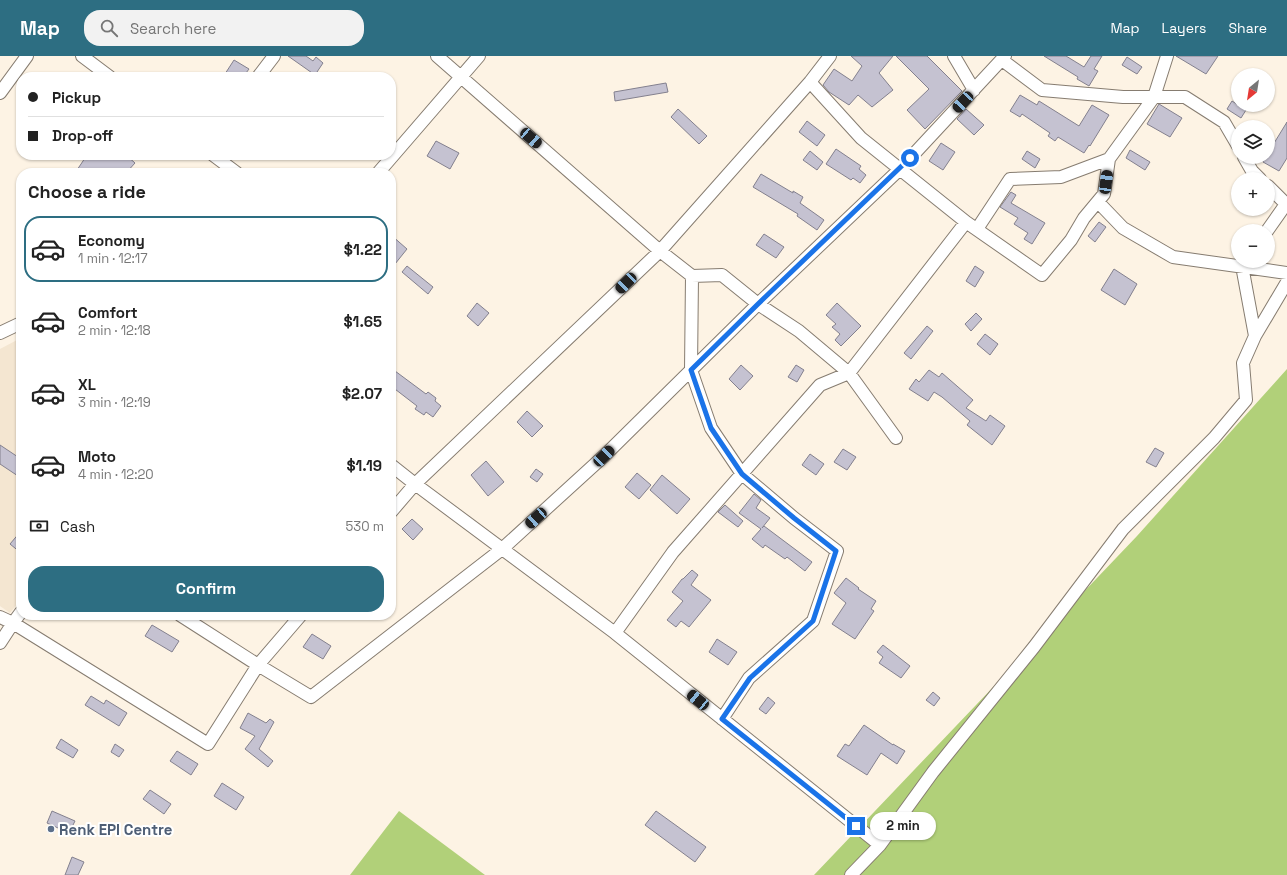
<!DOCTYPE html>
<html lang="en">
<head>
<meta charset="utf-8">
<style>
  body { margin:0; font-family:"Space Grotesk",sans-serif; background:#f2f2f2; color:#222; height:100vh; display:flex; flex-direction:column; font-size:15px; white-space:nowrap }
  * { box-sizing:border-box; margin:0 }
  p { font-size:13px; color:#767676 }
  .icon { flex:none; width:22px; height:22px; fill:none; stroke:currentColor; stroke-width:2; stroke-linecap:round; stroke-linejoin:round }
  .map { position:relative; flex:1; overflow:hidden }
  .drawer { position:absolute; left:16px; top:112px; width:380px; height:452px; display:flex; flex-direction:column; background:#fff; border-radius:16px; box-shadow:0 1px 3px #0004 }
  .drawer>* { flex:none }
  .top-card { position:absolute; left:16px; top:16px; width:380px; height:88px; border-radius:16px; box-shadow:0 1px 3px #0004; display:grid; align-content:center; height:88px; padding:0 12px; background:#fff }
  .needle { width:26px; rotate:210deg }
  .controls { position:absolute; left:1231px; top:12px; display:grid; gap:8px }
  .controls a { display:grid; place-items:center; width:44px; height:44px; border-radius:50%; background:#fff; box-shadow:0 1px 3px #0004; font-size:20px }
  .end { position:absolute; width:18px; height:18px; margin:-9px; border:5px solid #1a73e8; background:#fff; box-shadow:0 0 0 2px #fff }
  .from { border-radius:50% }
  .bubble { position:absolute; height:28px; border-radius:14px; background:#fff; box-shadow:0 1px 3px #0004; font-size:13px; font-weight:600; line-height:28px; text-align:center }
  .car { position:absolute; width:12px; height:24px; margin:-12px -6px; border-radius:5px; box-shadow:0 0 3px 1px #0007; background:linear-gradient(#222 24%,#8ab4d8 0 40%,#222 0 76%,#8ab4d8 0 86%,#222 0) }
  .top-card b { display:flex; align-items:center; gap:14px; height:38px; font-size:15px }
  .top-card b+b { border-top:1px solid #e0e0e0 }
  .top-card i { width:10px; height:10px; background:#222 }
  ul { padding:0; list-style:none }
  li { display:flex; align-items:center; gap:12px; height:66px; margin:0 8px 6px; padding:0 4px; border:2px solid transparent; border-radius:16px }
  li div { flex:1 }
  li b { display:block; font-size:15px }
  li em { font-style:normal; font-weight:600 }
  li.on { border-color:#2d6e82 }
  li>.icon { width:36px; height:36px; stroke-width:1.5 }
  h2 { padding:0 12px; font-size:18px; line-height:48px }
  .pay { display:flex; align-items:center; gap:10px; height:44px; padding:0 12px; font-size:15px }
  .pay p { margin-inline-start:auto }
  .primary-button { display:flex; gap:8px; margin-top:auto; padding:8px 12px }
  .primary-button a { flex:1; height:46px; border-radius:16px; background:#2d6e82; color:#fff; font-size:16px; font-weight:600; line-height:46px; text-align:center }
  header { display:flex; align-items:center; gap:24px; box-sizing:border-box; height:56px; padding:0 20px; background:#2d6e82; color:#fff }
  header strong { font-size:19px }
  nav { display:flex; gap:22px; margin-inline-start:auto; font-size:14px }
  .search { width:280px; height:36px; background:#f2f2f2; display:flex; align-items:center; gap:10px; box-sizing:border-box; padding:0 14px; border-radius:16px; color:#767676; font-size:15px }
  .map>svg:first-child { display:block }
  .built { fill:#f4e6d1 }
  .green { fill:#b1d079 }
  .building { fill:#c5c2d1; stroke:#83808e }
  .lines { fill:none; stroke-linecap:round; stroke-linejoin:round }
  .minor-casing { stroke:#867c70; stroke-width:14 }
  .minor { stroke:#fff; stroke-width:12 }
  .route { stroke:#1a73e8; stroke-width:5 }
  .service-dot { fill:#5c6f8a; stroke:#fff; stroke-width:1.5 }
  .labels { text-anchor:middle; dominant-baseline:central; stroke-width:4; stroke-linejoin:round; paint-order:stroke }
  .service-label { font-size:15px; font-weight:bold; fill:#4e5e75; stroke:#fff; text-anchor:start }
</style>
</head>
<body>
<header>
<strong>Map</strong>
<div class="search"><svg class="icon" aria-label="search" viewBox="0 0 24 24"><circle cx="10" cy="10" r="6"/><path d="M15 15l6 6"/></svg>Search here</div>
<nav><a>Map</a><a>Layers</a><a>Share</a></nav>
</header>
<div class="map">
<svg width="1287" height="819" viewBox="0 0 1287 819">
  <rect width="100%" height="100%" fill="#fdf3e4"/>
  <path class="built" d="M17 284 21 288V543L10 557 0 550V293Z"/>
  <path class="green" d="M1287 313V819H814L1137 480Z
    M399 755 485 819H350Z"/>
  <path class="building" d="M288 0H306L313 5 316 1 323 7 315 19Z
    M851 0H893L879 17 893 34 872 51 858 39 849 49 829 36 823 29 834 13 852 25 862 10Z
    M896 0H927L962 35 925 73 907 54 929 33Z
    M1044 0H1066L1084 11 1091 0H1102L1094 13 1098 15 1089 30 1077 23 1078 21Z
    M1176 0H1218L1206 18Z
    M1127 1 1142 11 1137 18 1122 9Z
    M234 4 249 13 243 21H223Z
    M666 27 668 36 615 45 614 36Z
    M1020 39 1037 49 1039 45 1079 70 1092 49 1109 59 1090 90 1089 89 1084 97 1058 81 1055 85 1048 80 1050 77 1022 58 1020 61 1010 55Z
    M1232 45 1246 54 1241 62 1227 53Z
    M1159 48 1182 62 1170 81 1147 68Z
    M678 53 707 80 699 88 671 61Z
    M966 53 984 69 974 79 957 63Z
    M807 65 825 79 817 90 799 76Z
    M1287 66V102L1279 115 1263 106 1265 101H1268V97Z
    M436 85 459 97 450 113 427 100Z
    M941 87 955 96 943 114 929 105Z
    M836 93 861 110 859 113 866 119 860 127 853 122 851 124 826 108Z
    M1130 94 1150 106 1145 114 1126 102Z
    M810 95 823 106 817 114 803 104Z
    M1027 95 1040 103 1035 112 1022 103Z
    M87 99H126L135 107 126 117H75Z
    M761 118 793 137V135L803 141 800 147 824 164 817 174 797 160 798 158 753 131Z
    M1011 136 1016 139 1011 147 1045 167 1032 188 1024 183 1028 177 1014 168 1018 162 1000 151Z
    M1099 166 1106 171 1095 186 1088 180Z
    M764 178 784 191 776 202 756 189Z
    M391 179 407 193 391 213Z
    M407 210 433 231 428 238 402 216Z
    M975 210 984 216 975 231 966 225Z
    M1114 213 1137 228 1125 249 1101 234Z
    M477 247 489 257 478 270 467 260Z
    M837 247 861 270 841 290 835 284 840 278 832 271 836 268 826 259Z
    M976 257 982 263 971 275 965 268Z
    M927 270 933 275 911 303 904 297Z
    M985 278 998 288 990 299 977 288Z
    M741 309 753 320 740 334 729 323Z
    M796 309 804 314 797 326 788 321Z
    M391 312 426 338 428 336 436 342 435 345 441 350 433 361 426 356 424 359 415 353 417 350 391 330Z
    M929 314 939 321 942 317 973 344 966 352 986 365 990 359 1005 370 992 389 967 369 970 365 942 341 934 336 928 345 909 333 916 323 919 326Z
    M527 355 543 370 532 381 517 366Z
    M0 389 21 403V422L0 408Z
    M1155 392 1164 397 1156 411 1146 406Z
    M843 393 856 401 847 414 834 406Z
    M810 398 824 408 816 419 802 409Z
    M486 405 504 426 488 440 471 419Z
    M536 413 543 418 537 426 530 421Z
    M637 417 651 429 639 443 625 431Z
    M662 419 690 443 677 458 650 434Z
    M754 438 761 444 756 452 770 462 762 472 764 470 812 506 805 515 787 501 785 503 765 489 763 492 752 483 761 473 739 457Z
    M725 449 743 465 738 471 718 456Z
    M412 463 423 473 413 484 402 473Z
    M21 475V497L10 488Z
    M692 514 698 519 691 529 711 544 689 571 681 565 676 571 667 564 683 545 672 536 682 523H683Z
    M846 522 859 532 858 533 876 545 871 553 874 555 855 583 832 568 846 547 834 537Z
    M152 569 179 585 172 596 145 580Z
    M312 578 331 590 323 603 303 591Z
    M717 583 737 596 728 609 709 596Z
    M883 589 910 610 901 622 879 607 883 601 877 596Z
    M933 636 940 642 934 650 926 644Z
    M91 640 104 648 106 644 127 657 119 670 85 649Z
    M768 641 775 647 766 658 759 653Z
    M248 657 266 667 270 663 274 666 259 693 273 705 268 711 245 693 255 680 240 672Z
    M864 669 893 689V688L905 695 897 708 881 697 867 719 837 700 845 688 849 690Z
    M61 683 78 694 73 702 56 692Z
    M115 688 124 694 119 701 111 696Z
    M177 695 198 708 191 719 170 705Z
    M222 727 244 741 236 754 214 740Z
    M150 734 171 748 164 758 143 743Z
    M52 755 75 765 69 777 47 767Z
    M656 755 706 791 695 806 645 769Z
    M72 801 84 806 78 819H65Z"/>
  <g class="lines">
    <defs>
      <path id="minor" d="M82 0 110 21
        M437 0 660 195 692 220 691 314 711 372 742 418 794 462 837 495 813 565 749 622 722 663
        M954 0 974 34
        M1002 4 1042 34 1123 41H1185L1224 66 1238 90
        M258 21 274 0
        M810 26 861 82 966 166 1042 219 1071 184 1084 162 1104 138 1109 103 1154 41 1167 0
        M0 37 27 0
        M213 99 237 117
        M1244 101 1252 115 1260 123
        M378 117 479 0
        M1268 130 1287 149
        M1098 146 1123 172 1173 201 1287 217
        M977 173 1010 123 1061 121 1109 103
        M1267 175 1286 148
        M692 220 722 219 758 248 799 275 849 317 896 382
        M0 277 21 267
        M1255 280 1287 226
        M391 409 415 428 615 577 880 789
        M391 456 415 428 660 195 810 26 830 0
        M180 559 258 609 311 641 502 493 604 400 758 248 900 113 1005 0
        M0 561 13 567 21 556
        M615 577 673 496 820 329 849 317 966 166
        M0 587 13 567 208 688 258 609 301 559
        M851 819 880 789 933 716 1034 591 1123 473 1214 382 1246 344 1243 307 1255 280 1242 210 1246 205"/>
    </defs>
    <use href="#minor" class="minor-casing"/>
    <use href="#minor" class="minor"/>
  </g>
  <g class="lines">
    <path class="route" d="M856 770 722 663 750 622 813 565 836 495 794 462 742 418 711 372 691 314 758 248 910 102"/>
  </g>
  <circle class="service-dot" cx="51" cy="773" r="4"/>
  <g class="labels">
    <g class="service-label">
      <text x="59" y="773">Renk EPI Centre</text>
    </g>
  </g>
</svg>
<div class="controls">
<a><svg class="needle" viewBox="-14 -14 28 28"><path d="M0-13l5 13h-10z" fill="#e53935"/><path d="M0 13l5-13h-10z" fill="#767676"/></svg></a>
<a><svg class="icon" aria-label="layers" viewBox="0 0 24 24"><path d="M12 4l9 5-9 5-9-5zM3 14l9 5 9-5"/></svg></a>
<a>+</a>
<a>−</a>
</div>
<i class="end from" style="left:910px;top:102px"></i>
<i class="end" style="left:856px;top:770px"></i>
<div class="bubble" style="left:870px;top:756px;width:66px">2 min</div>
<i class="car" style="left:963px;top:46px;rotate:223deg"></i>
<i class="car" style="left:531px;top:82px;rotate:131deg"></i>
<i class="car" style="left:1106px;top:126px;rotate:8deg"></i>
<i class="car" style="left:626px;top:227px;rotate:226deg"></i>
<i class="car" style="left:604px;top:400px;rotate:46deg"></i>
<i class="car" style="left:536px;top:462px;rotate:228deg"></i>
<i class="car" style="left:698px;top:644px;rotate:309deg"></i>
<div class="top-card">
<b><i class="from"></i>Pickup</b>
<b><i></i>Drop-off</b>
</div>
<section class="drawer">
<h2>Choose a ride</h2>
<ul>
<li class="on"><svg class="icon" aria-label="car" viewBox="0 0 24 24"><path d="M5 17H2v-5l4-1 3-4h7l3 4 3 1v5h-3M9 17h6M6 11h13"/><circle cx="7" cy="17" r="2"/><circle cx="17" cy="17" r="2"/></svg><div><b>Economy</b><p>1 min · 12:17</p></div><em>$1.22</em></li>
<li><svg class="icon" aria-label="car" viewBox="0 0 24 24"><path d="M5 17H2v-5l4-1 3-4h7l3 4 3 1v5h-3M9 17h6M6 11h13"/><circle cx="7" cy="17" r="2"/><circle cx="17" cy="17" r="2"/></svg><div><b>Comfort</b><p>2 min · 12:18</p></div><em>$1.65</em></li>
<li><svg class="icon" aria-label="car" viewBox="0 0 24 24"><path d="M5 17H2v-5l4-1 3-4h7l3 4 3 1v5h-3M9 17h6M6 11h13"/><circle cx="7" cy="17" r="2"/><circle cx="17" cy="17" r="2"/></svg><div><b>XL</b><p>3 min · 12:19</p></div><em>$2.07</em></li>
<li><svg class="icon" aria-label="car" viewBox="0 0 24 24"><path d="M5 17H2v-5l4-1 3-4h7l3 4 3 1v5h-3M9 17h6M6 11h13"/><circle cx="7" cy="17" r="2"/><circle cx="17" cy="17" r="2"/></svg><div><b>Moto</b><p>4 min · 12:20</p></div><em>$1.19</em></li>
</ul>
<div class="pay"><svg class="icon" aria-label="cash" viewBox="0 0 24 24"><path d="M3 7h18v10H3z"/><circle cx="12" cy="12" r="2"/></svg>Cash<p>530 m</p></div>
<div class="primary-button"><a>Confirm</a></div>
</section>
</div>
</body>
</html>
